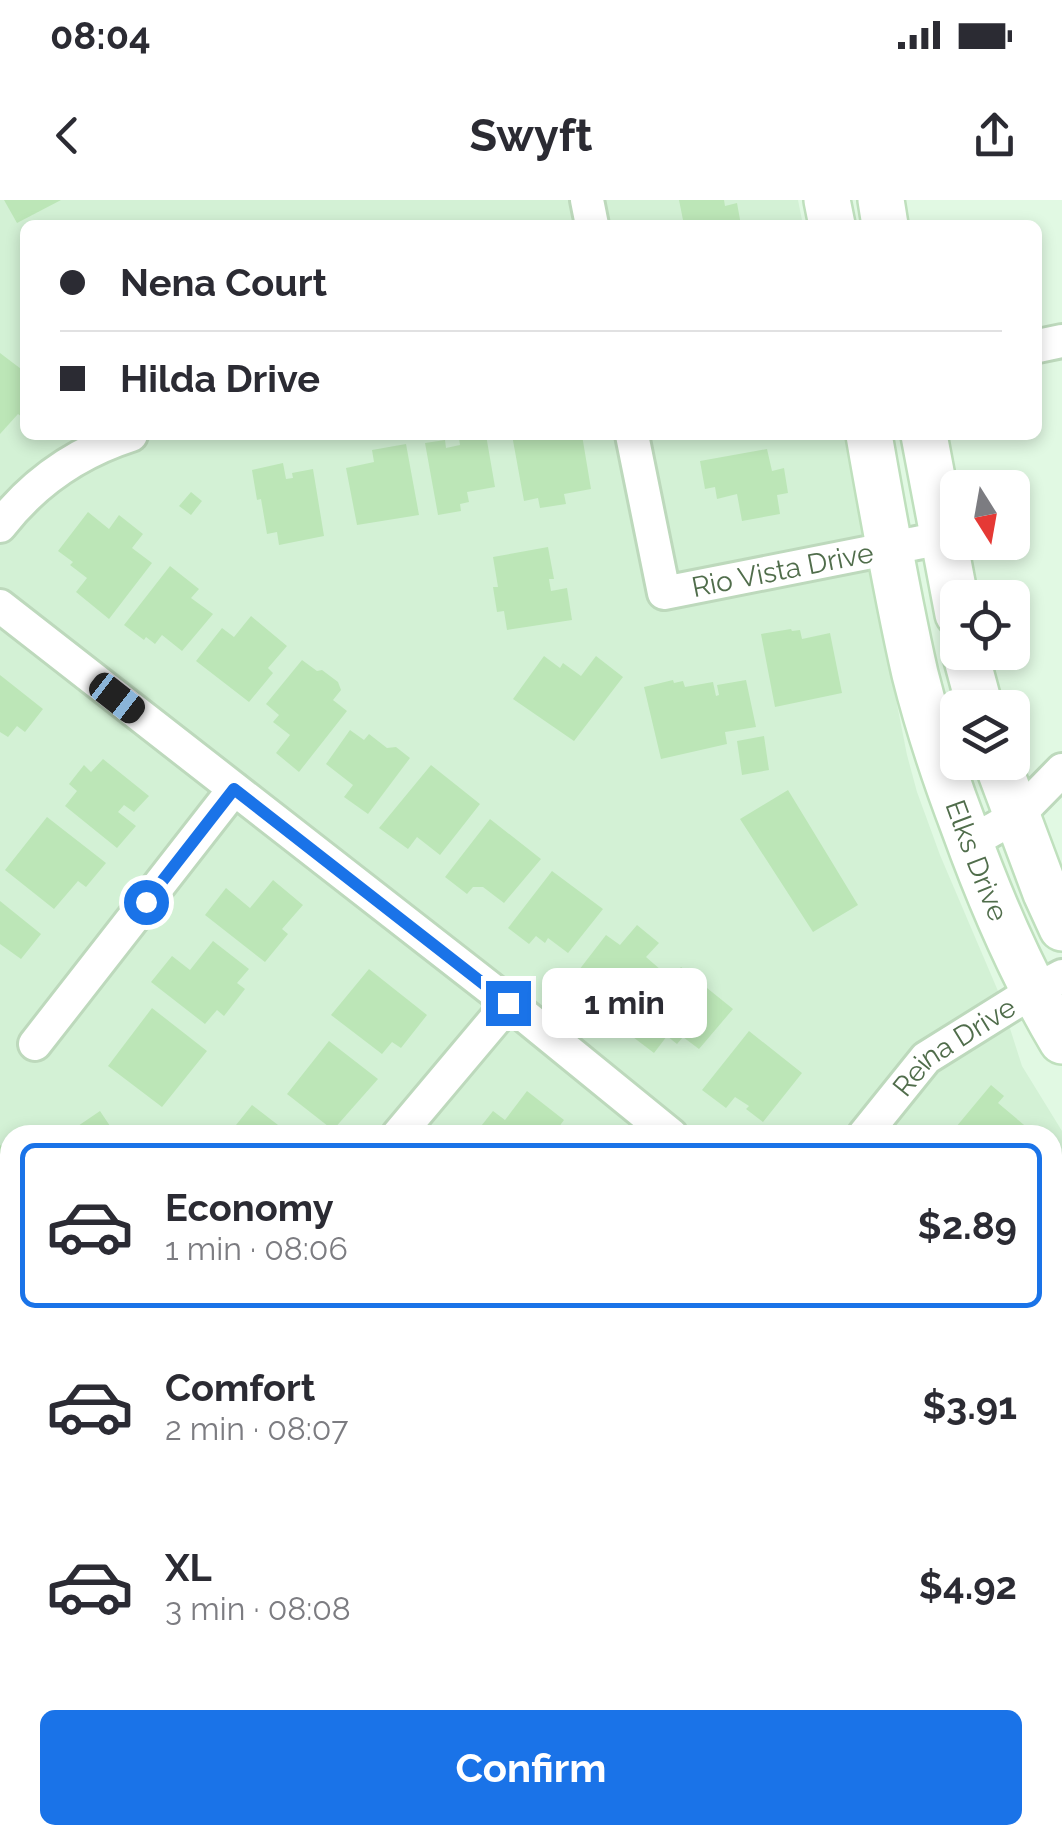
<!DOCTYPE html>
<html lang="en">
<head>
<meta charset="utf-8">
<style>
  body { margin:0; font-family:Raleway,sans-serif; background:#f2f2f3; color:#2b2b33; height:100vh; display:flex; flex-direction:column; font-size:38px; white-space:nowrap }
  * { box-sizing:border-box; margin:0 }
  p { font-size:32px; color:#7c7c81 }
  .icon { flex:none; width:55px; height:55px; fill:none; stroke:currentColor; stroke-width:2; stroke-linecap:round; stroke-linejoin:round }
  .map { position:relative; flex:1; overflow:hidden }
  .details { position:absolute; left:0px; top:925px; width:1062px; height:720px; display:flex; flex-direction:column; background:#fff; border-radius:30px 30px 0 0; box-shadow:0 5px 15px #0003 }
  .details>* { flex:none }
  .guide { position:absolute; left:20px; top:20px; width:1022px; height:220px; border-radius:15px; box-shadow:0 5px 15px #0003; display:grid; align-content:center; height:220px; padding:0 40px; background:#fff }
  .needle { width:65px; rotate:169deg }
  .fabs { position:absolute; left:940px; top:270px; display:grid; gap:20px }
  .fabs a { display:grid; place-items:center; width:90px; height:90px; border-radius:15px; background:#fff; box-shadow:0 5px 15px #0003; font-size:50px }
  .end { position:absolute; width:45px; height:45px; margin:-22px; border:12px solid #1a73e8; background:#fff; box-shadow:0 0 0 5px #fff }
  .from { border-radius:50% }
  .bubble { position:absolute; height:70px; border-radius:15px; background:#fff; box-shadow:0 5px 15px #0003; font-size:32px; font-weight:700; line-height:70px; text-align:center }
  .car { position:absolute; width:30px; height:60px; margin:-30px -15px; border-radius:12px; box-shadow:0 0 8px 2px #0007; background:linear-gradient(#222 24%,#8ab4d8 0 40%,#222 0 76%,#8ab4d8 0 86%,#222 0) }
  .guide b { display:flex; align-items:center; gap:35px; height:95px; font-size:38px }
  .guide b+b { border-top:2px solid #e1e1e2 }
  .guide i { width:25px; height:25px; background:#2b2b33 }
  ul { padding:18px 0 0; list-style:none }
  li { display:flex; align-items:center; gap:30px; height:165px; margin:0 20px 15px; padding:0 20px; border:5px solid transparent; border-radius:15px }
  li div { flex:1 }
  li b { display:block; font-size:38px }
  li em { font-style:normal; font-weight:700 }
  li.selected { border-color:#1a73e8 }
  li>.icon { width:90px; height:90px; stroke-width:1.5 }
  .cta { display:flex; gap:20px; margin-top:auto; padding:20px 40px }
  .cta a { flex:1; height:115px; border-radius:15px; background:#1a73e8; color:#fff; font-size:40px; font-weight:700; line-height:115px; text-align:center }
  .status { display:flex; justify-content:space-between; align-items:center; height:70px; padding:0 50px; background:#fff; direction:ltr }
  .status svg { height:28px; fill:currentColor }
  header { display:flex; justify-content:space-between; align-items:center; height:130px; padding:0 40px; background:#fff; font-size:45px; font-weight:700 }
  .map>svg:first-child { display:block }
  .residential { fill:#d3f1d5 }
  .green { fill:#c2e1e4 }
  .building { fill:#bce6b7 }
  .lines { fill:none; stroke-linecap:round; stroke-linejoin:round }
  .street-casing { stroke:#bdd9bc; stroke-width:38 }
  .secondary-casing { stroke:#bfe0bd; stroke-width:50 }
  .street { stroke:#fff; stroke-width:32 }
  .secondary { stroke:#fff; stroke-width:45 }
  .route { stroke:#1a73e8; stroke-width:12 }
  .labels { text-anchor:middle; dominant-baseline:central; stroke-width:8; stroke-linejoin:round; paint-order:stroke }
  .street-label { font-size:28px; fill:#506d4b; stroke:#e6fce8 }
</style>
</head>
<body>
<div class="status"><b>08:04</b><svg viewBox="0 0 49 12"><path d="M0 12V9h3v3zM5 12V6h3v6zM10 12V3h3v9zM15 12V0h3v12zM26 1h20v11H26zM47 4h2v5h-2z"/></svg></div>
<header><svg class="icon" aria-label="back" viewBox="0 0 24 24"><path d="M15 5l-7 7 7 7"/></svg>Swyft<svg class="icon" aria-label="share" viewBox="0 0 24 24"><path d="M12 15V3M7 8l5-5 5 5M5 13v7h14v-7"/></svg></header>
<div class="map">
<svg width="1062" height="1645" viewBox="0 0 1062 1645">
  <rect width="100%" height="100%" fill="#e1f9e3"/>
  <path class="residential" d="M0 0H798L803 25H25V235H844L907 555 917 592 940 655 998 791 1022 866 1062 931V1645H133L121 1635H1052V935H10V1542L0 1534Z"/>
  <path class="green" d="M0 1534 10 1542V1635H121L133 1645H0Z"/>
  <path class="building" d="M4 0H61L17 23Z
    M679 0H724L725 6 737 3 741 25H684Z
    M0 153 25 172V219L18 214 0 234Z
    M473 235H486L495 287 467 292 469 302 460 304 461 311 438 315 425 243 445 240 446 248 460 245 459 238Z
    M512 235H582L591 289 564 294 566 304 540 308 538 298 524 301Z
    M406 244 419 315 357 325 346 268 374 262 372 250Z
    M767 249 772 271 784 268 788 293 777 295 780 314 742 321 737 294 717 299 715 287 705 289 700 261Z
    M283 263 286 279 293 278 292 273 313 269 324 336 279 345 277 332 267 334 261 299 257 300 252 270Z
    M191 292 202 301 191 315 179 306Z
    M88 312 109 329 119 315 143 334 132 348 152 363 109 419 76 392 87 378 70 365 73 362 58 351Z
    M548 347 554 379H549L551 391 567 388 572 420 507 430 504 411 497 412 493 387H498L493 357Z
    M170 366 199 389 191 398 213 414 182 451 162 435 155 444 146 437 144 440 124 425Z
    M251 416 287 446 268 468 273 473 249 502 196 461 222 428 234 437Z
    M791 429 792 431 800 430 802 439 830 433 842 493 775 507 761 434Z
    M544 456 560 468 563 463 581 476 596 456 623 477 574 541 513 499Z
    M302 460 317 471 322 470 338 482 341 490 333 500 347 511 299 572 276 553 290 535 273 522 279 515 266 504Z
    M0 475 43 509 25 532 17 526 8 537 0 532Z
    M673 480 674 483 683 481 685 487 713 482 716 496 719 495 717 485 746 480 756 527 725 532 727 544 661 559 644 487Z
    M350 530 364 540 369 534 387 548 396 547 410 558 368 614 344 597 353 585 326 564Z
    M764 536 769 570 742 575 737 541Z
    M103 559 149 596 134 612 124 605 118 612 136 626 117 648 65 606 77 591 69 584 84 565 91 572Z
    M431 565 480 604 440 655 417 637 408 649 379 628Z
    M788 590 858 705 813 732 740 619Z
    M47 617 106 663 86 687 78 681 54 709 5 670Z
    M490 619 541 659 504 703 483 687H473L467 694 445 677Z
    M552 671 603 709 568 753 548 738 545 743 536 736 529 744 508 728Z
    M273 680 303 705 282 729 288 734 265 762 205 715 226 688 250 708Z
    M0 701 41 734 21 759 0 744Z
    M637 725 659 743 646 757 661 770 619 823 596 806 603 799 588 787 593 781 579 770 606 735 620 745Z
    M213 741 249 769 237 783 245 789 224 816 217 810 205 824 151 782 172 756 190 770Z
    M681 767 733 809 699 849 683 837 677 844 667 836 654 853 629 834Z
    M369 769 427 815 401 848 392 842 382 854 331 815Z
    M152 808 207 851 162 907 108 866Z
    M749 831 802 873 763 922 746 909 749 906 735 897 726 908 702 890Z
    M329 841 378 879 333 930 287 894Z
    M991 885 1004 896 998 903 1036 935H953L951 933Z
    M527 891 564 920 555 932 559 935H484L478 930 493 911 505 920Z
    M252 905 291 935H228Z
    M100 911 116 935H85L78 926Z
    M0 945 10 950V998L8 997 7 1000 0 997Z
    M10 1148V1223L0 1215V1160Z
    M10 1411V1493L0 1485V1424Z
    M220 1635H252L244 1645H233Z
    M267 1635H319L332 1645H260Z"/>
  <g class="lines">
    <defs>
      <g id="street">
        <path d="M587 0 592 25"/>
        <path d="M1038 146 1062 141"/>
        <path id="s1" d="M632 235 664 393 942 338"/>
        <path d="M0 326C34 282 78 252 131 235"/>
        <path d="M0 406 509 803 671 935"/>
        <path d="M969 643 1017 616 1062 570"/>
        <path d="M35 844 234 589"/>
        <path d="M398 935 509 803"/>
        <path id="s2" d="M864 935 926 858 1032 792 1062 776"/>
        <path d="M0 1300 10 1308"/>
        <path d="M1052 1319 1062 1306"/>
        <path d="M410 1635 423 1645"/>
        <path d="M804 1645 811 1635"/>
      </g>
      <g id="secondary">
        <path d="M827 0 832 25"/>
        <path d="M881 0 885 25"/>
        <path id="s3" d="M869 235C883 315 897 395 915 474 928 526 945 577 964 627 991 702 1021 772 1062 841"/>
        <path d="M924 235 958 414"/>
        <path d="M965 452 980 508"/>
        <path d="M997 562 1046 693 1062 728"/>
      </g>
    </defs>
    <use href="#street" class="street-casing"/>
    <use href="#secondary" class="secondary-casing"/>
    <use href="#street" class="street"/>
    <use href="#secondary" class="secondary"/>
  </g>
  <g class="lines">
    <path class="route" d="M146 702 234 589 508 803"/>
  </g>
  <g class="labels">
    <g class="street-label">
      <text stroke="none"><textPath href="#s1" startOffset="282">Rio Vista Drive</textPath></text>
      <text stroke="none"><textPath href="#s3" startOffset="440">Elks Drive</textPath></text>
      <text stroke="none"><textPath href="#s2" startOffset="128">Reina Drive</textPath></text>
    </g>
  </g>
</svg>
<div class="fabs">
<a><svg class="needle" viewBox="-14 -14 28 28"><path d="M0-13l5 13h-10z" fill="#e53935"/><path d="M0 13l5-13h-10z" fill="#7c7c81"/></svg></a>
<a><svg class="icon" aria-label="locate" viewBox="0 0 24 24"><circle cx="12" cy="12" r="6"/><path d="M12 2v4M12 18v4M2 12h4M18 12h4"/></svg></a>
<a><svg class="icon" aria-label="layers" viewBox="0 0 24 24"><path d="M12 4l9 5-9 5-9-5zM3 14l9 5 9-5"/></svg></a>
</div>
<i class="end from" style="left:146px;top:702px"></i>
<i class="end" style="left:508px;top:803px"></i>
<div class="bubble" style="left:542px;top:768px;width:165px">1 min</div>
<i class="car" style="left:117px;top:498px;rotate:128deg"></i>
<div class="guide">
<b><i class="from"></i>Nena Court</b>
<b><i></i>Hilda Drive</b>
</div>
<section class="details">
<ul>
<li class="selected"><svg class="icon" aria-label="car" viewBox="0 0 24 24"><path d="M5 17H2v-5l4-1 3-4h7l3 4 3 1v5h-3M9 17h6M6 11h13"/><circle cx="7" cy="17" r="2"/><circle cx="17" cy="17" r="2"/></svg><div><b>Economy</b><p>1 min · 08:06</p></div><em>$2.89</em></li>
<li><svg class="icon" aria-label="car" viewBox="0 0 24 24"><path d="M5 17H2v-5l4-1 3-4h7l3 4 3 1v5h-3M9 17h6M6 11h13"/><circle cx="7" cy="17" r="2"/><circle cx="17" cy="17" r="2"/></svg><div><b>Comfort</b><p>2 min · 08:07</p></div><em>$3.91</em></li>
<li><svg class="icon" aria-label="car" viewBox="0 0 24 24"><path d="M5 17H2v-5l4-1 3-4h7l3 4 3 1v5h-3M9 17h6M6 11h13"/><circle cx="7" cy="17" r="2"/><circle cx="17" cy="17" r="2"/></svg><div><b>XL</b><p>3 min · 08:08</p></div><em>$4.92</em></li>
</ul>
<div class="cta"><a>Confirm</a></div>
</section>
</div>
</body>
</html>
